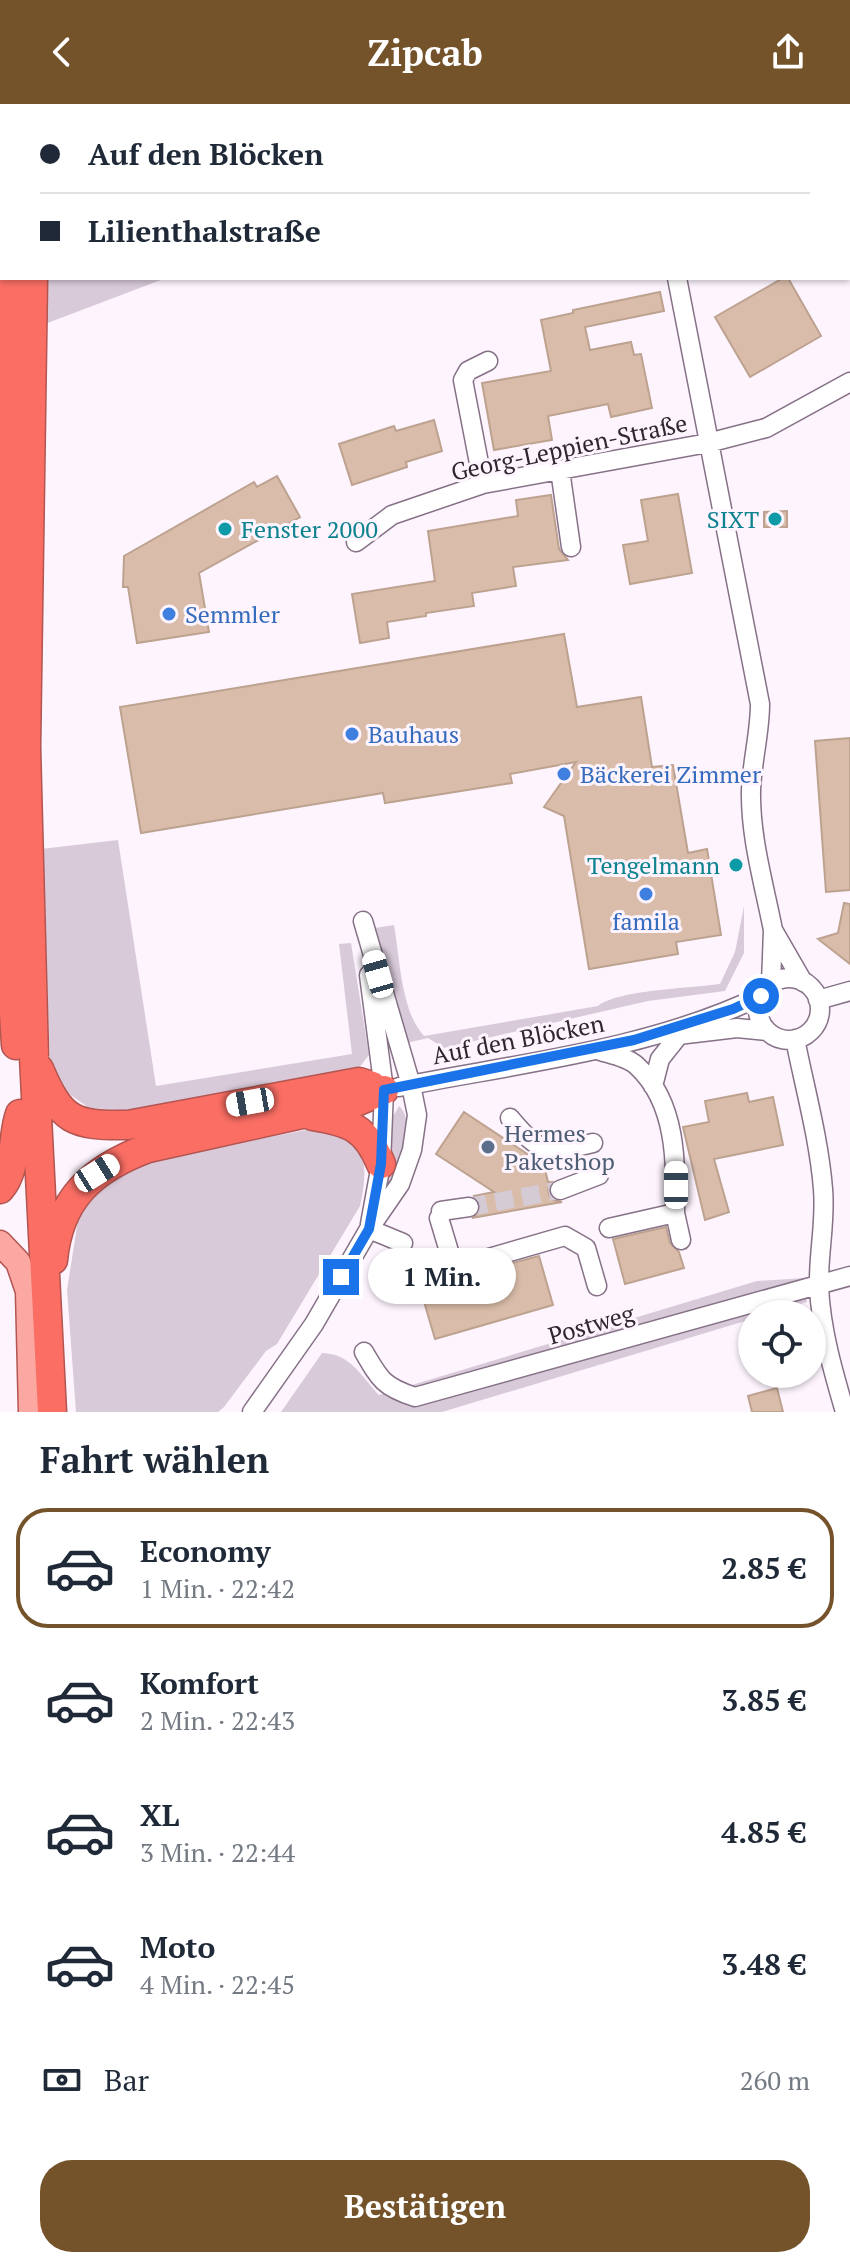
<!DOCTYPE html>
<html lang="de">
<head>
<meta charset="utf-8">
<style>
  body { margin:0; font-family:"PT Serif",serif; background:#f2f2f3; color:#1f2937; height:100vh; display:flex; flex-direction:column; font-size:30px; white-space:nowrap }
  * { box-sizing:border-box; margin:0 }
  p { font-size:26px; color:#747a83 }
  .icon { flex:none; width:44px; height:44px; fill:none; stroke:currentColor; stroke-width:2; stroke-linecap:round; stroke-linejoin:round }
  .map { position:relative; height:1308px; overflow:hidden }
  .details { display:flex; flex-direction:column; background:#fff; flex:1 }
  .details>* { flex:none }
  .guide { position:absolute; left:0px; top:0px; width:850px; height:176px; box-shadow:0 2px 6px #0004; display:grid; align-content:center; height:176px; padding:0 40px; background:#fff }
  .buttons { position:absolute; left:738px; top:1196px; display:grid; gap:16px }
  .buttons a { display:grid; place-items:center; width:88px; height:88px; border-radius:50%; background:#fff; box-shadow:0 2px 6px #0004; font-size:40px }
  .end { position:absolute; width:36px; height:36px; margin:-18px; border:10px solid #1a73e8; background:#fff; box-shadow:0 0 0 4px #fff }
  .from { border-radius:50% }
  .bubble { position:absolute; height:56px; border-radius:28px; background:#fff; box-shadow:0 2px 6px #0004; font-size:26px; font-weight:700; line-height:56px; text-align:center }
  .car { position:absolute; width:24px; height:48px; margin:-24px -12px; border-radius:10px; box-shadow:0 0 6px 2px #0007; background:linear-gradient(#fff 24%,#345 0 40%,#fff 0 76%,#345 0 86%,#fff 0) }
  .guide b { display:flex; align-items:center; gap:28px; height:76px; font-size:30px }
  .guide b+b { border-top:2px solid #e0e1e3 }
  .guide i { width:20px; height:20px; background:#1f2937 }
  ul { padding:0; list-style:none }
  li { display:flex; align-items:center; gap:24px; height:120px; margin:0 16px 12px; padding:0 24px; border:4px solid transparent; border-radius:32px }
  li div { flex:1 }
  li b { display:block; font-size:30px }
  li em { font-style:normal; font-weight:700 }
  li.on { border-color:#74532a }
  li>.icon { width:72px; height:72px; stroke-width:1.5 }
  h2 { padding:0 40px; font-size:36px; line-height:96px }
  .pay { display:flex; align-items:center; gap:20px; height:88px; padding:0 40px; font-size:30px }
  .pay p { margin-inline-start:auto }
  .cta { display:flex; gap:16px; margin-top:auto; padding:16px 40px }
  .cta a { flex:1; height:92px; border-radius:32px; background:#74532a; color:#fff; font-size:32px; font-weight:700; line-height:92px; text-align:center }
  header { display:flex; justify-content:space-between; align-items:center; height:104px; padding:0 40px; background:#74532a; color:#fff; font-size:36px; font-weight:700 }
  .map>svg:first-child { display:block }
  .green { fill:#d9cada }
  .building { fill:#d9bca9; stroke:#bea290; stroke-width:2 }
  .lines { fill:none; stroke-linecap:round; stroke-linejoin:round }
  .minor-tunnel { stroke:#d4cbd5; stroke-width:18; stroke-dasharray:18 9; stroke-linecap:butt }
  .minor-casing { stroke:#867187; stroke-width:21 }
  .major-casing { stroke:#b35551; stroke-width:27 }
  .highway-casing { stroke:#b35551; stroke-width:31 }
  .minor { stroke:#fff; stroke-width:18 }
  .major { stroke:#fca8a2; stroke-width:24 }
  .highway { stroke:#fa6e64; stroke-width:28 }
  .route { stroke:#1a73e8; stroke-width:10 }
  .culture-dot { fill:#0f9aa8; stroke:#fdf4fe; stroke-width:3 }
  .shop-dot { fill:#3f7fe0; stroke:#fdf4fe; stroke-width:3 }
  .service-dot { fill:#5c6f8a; stroke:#fdf4fe; stroke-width:3 }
  .labels { text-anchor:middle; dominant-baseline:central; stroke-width:6; stroke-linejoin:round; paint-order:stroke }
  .street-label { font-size:24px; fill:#2f262f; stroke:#fdf4fe }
  .culture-label { font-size:24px; fill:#0d838f; stroke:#fdf4fe; text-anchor:end }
  .shop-label { font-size:24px; fill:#366cbe; stroke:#fdf4fe; text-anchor:start }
  .service-label { font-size:24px; fill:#4e5e75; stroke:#fdf4fe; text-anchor:start }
</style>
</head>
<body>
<header><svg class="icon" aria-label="back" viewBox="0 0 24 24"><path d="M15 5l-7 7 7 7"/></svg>Zipcab<svg class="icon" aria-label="share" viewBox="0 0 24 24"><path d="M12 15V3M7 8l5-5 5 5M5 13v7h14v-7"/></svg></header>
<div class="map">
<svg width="850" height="1308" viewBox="0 0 850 1308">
  <rect width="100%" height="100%" fill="#fdf4fe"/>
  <path class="green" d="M53 0H506L53 2Z
    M47 174H166L45 220Z
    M118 736 156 982 352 950 339 840 351 839 369 951 358 965 134 1007 89 1004 51 977 41 745Z
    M744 802V849L725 887 648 897 444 944 428 934 402 940 375 824 394 821C400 855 401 907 424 932L598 902C617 886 692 884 720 880L735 848Z
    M399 1002C422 1023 388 1084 378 1107L390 1042 392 1014Z
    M322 1023C368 1035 369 1060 360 1102L277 1240 266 1247 224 1303 218 1308H76L67 1186 78 1116 90 1095 106 1078 153 1055Z
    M805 1174 807 1198 768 1210H752V1215L442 1308H281L322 1249C351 1250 361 1272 379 1291L757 1177Z"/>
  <path class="building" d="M783 174H788L821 232 750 273 715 213Z
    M660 188 664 207 585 223 590 246 631 238 634 251 641 250 652 304 611 313 608 300 548 312 552 336 494 346 482 279 551 267 541 216 573 209V206Z
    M434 316 442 347 406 358 407 363 352 381 339 340 394 322 396 327Z
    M277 372 300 413 199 469 209 528 137 539 128 483H123L124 452 254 378 257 383Z
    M678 390 692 469 630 480 623 441 648 437 641 396Z
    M551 391 559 445 568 456 513 463 516 482 472 489 474 502 426 509V512L387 518 389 534 360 539 352 490 435 477 428 427 518 412 516 396Z
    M787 407V423H764V408Z
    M564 530 577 603 641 593 652 663 673 661 688 749 707 745 721 831 676 838 678 850 589 865 564 712 544 703 576 658 510 670 512 679 385 699 383 689 141 729 120 603Z
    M850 634V786L826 788 815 637Z
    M844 799 850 800V860L818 835 838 829Z
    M747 989 749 998 773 993 783 1041 714 1055 729 1108 705 1116 683 1023 709 1018 705 997Z
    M464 1008 544 1061 548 1078H552L548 1083 549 1091 553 1096 562 1098 472 1114 480 1108 481 1102 474 1092 494 1088 436 1050Z
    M666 1123 670 1139 679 1148 684 1164 625 1180 613 1135Z
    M539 1152 553 1201 435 1235 420 1184Z
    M777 1284 783 1308H752L748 1292Z"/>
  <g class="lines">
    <path class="minor-tunnel" d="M469 1103 560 1086"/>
    <defs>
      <path id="minor" d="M677 174 760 600C760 629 752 657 751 686 750 733 764 780 773 826
        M560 366 571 443
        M483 380 463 276 468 267 488 257
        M356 438 392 411 483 380 708 339 766 324 850 278
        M369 871 384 986 381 1060 370 1120
        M758 905a31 31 0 1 1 62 0a31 31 0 1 1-62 0Z
        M771 879 773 826 803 878
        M818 896 850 887
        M678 931 737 924 767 927
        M795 935C805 985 819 1035 823 1085 826 1118 818 1150 819 1183 821 1226 833 1267 845 1308
        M597 946C609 950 628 953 637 962 677 999 676 1059 675 1109L609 1124
        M653 982 660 955 679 931
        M399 983C520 959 648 946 761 892
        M510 1014C541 1051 547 1050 593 1039
        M560 1086 599 1071
        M441 1107 469 1103
        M675 1109 681 1136
        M439 1114 454 1164 565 1132 586 1144 597 1182
        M369 1125 403 1139
        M364 1248C380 1276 384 1283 415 1293L850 1172
        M252 1308 314 1220 369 1125 400 1080 412 1046 417 1011 411 981 363 817"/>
      <path id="major" d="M0 1139 18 1158 28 1187 31 1308"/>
      <path id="highway" d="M14 2V0
        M37 2V0
        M9 174 1 460 6 781 16 941
        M33 174 26 643 34 953 52 1308
        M39 965C61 1017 73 1022 128 1021L359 978 372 982
        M313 1012C349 1018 366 1023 381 1060
        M0 1085C18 1064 11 1035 20 1010
        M53 1156C59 1094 92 1065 148 1044L356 998 384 986"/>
    </defs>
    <use href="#minor" class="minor-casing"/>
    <use href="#major" class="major-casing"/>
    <use href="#highway" class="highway-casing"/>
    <use href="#minor" class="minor"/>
    <use href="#major" class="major"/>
    <use href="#highway" class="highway"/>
  </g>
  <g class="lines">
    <path class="route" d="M341 1173 369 1125 381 1060 384 986 634 936 733 905 761 892"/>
  </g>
  <g class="culture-dot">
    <circle cx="775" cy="415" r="8"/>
    <circle cx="225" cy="425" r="8"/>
    <circle cx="736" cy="761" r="8"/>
  </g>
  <g class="shop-dot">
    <circle cx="169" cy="510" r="8"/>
    <circle cx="352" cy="630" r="8"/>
    <circle cx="564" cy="670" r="8"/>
    <circle cx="646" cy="790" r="8"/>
  </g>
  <circle class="service-dot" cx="488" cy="1043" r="8"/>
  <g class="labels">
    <g class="street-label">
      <text transform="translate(569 343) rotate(-12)">Georg-Leppien-Straße</text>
      <text transform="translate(518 935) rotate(-11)">Auf den Blöcken</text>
      <text transform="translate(591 1220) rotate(-16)">Postweg</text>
    </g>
    <g class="culture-label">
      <text x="759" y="415">SIXT</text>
      <text x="241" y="425" text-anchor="start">Fenster 2000</text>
      <text x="720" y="761">Tengelmann</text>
    </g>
    <g class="shop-label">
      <text x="185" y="510">Semmler</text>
      <text x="368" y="630">Bauhaus</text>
      <text x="580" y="670">Bäckerei Zimmer</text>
      <text x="646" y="817" text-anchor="middle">famila</text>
    </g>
    <g class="service-label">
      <text x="504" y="1029">Hermes<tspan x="504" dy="28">Paketshop</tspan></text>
    </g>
  </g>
</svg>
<div class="buttons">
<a><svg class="icon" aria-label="locate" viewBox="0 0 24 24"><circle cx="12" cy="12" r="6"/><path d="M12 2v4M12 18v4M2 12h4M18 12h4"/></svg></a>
</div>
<i class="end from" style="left:761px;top:892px"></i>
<i class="end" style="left:341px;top:1173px"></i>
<div class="bubble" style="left:368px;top:1144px;width:148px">1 Min.</div>
<i class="car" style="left:378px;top:870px;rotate:344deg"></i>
<i class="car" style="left:250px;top:998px;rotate:260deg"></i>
<i class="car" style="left:97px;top:1069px;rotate:58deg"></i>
<i class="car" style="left:676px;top:1081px;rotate:0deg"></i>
<div class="guide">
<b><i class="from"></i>Auf den Blöcken</b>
<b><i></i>Lilienthalstraße</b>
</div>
</div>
<section class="details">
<h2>Fahrt wählen</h2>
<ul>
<li class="on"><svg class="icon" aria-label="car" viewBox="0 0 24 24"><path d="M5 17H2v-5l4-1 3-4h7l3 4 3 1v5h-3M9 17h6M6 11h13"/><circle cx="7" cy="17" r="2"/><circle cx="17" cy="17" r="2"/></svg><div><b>Economy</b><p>1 Min. · 22:42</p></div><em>2.85 €</em></li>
<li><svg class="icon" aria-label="car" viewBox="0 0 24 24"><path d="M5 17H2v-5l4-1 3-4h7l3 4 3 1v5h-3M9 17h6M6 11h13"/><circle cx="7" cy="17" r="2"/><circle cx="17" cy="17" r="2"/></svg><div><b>Komfort</b><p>2 Min. · 22:43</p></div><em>3.85 €</em></li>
<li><svg class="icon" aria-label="car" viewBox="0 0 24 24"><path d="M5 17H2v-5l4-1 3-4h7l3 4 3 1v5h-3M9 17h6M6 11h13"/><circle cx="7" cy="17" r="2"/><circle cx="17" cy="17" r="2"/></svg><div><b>XL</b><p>3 Min. · 22:44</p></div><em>4.85 €</em></li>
<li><svg class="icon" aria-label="car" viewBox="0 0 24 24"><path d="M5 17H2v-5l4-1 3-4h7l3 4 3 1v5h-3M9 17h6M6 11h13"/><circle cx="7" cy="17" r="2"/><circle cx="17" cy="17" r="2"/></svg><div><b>Moto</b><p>4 Min. · 22:45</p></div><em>3.48 €</em></li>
</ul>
<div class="pay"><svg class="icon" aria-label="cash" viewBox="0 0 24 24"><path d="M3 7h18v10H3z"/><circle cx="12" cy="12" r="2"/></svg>Bar<p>260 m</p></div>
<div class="cta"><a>Bestätigen</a></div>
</section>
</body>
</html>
